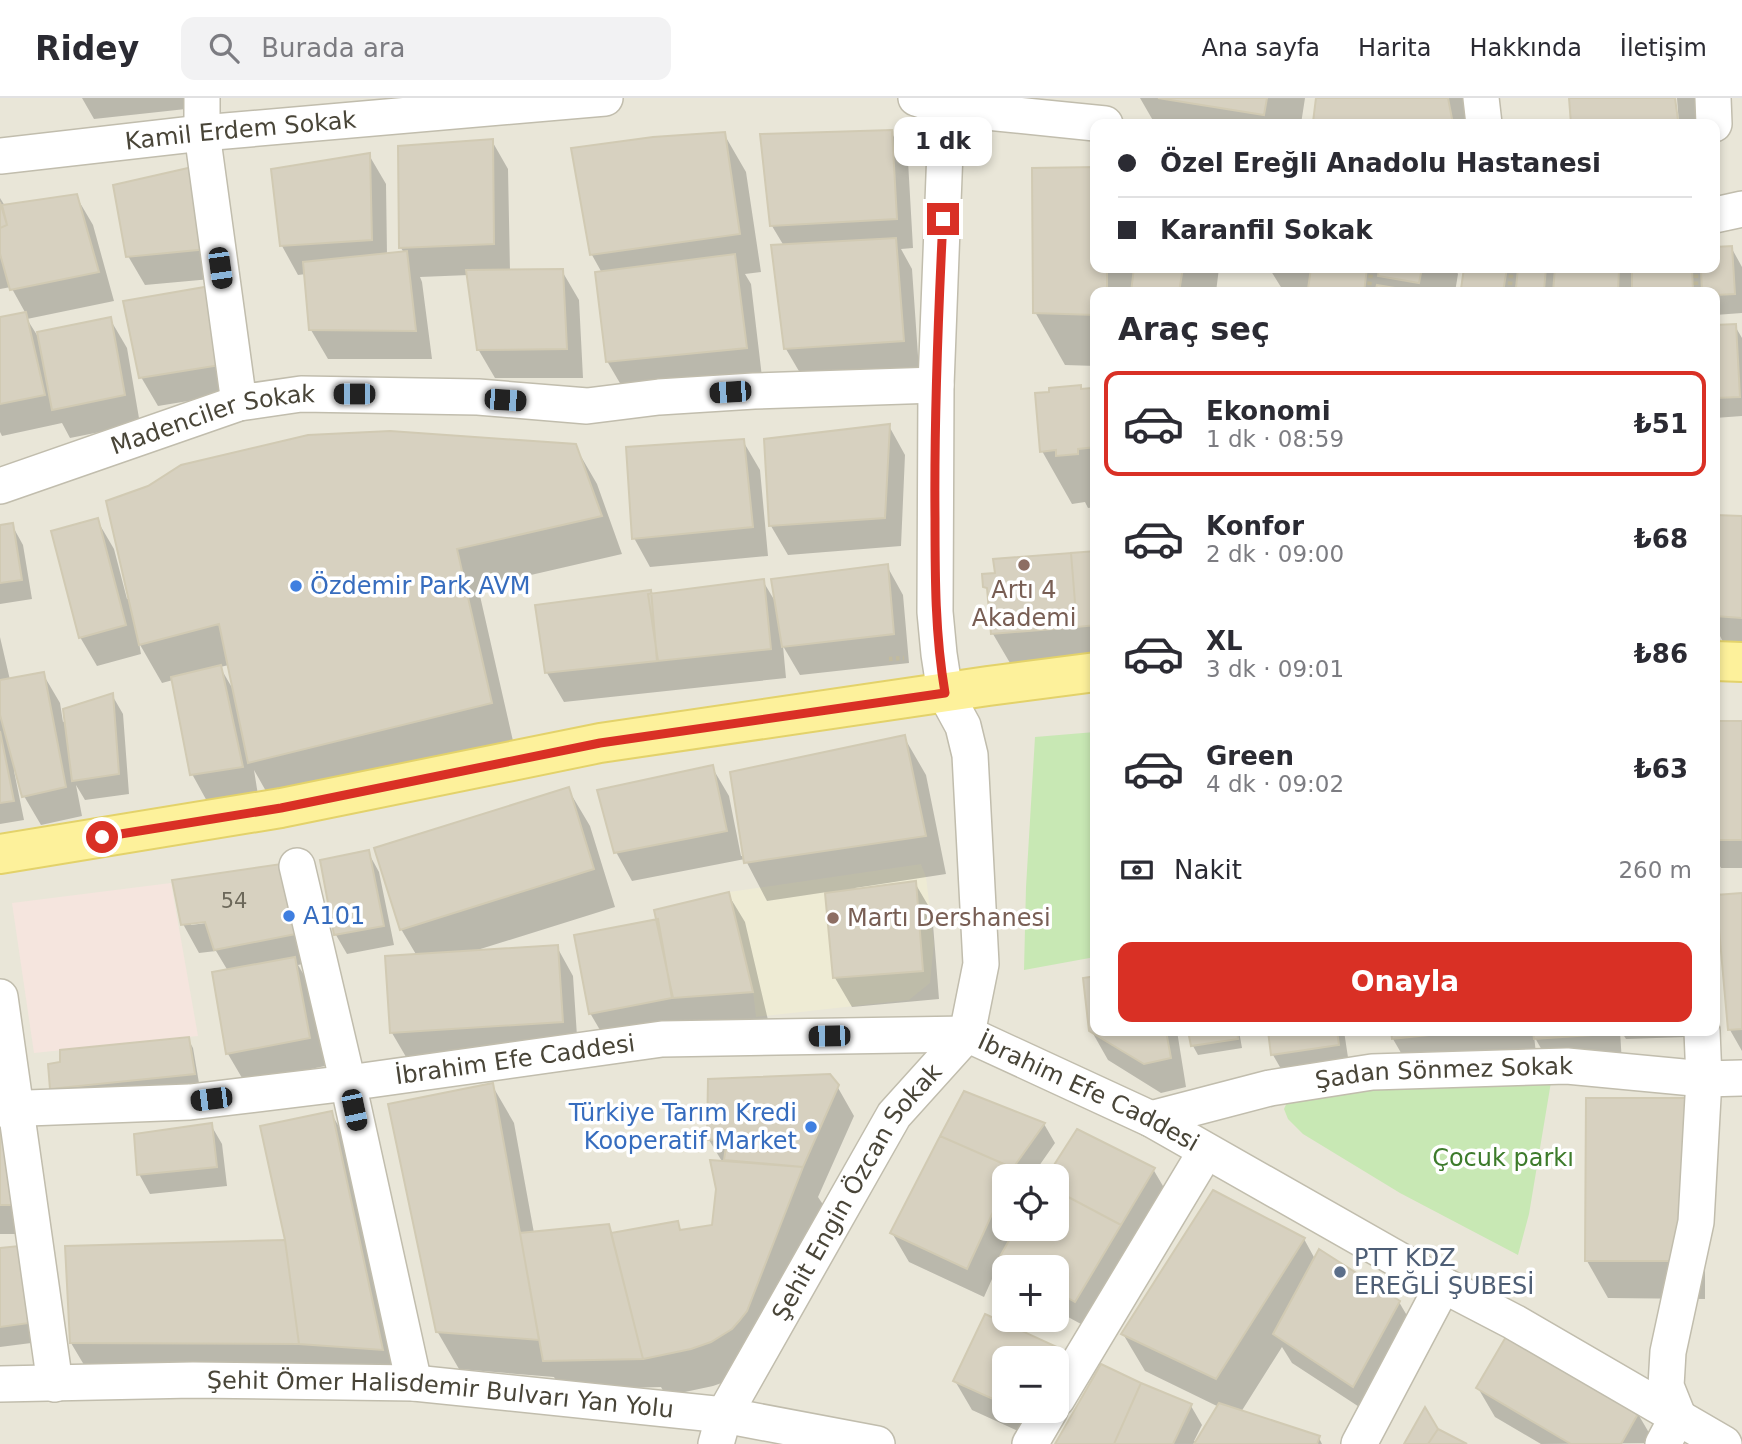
<!DOCTYPE html>
<html lang="tr">
<head>
<meta charset="utf-8">
<style>
  body { margin:0; font-family:"DejaVu Sans",sans-serif; background:#f2f2f3; color:#2b2b33; height:100vh; display:flex; flex-direction:column; font-size:26px; white-space:nowrap }
  * { box-sizing:border-box; margin:0 }
  p { font-size:23px; color:#7c7c81 }
  .icon { flex:none; width:38px; height:38px; fill:none; stroke:currentColor; stroke-width:2; stroke-linecap:round; stroke-linejoin:round }
  .map { position:relative; flex:1; overflow:hidden }
  .drawer { position:absolute; left:1090px; top:189px; width:630px; height:749px; display:flex; flex-direction:column; background:#fff; border-radius:14px; box-shadow:0 4px 10px #0003 }
  .drawer>* { flex:none }
  .banner { position:absolute; left:1090px; top:21px; width:630px; height:154px; border-radius:14px; box-shadow:0 4px 10px #0003; display:grid; align-content:center; height:154px; padding:0 28px; background:#fff }
  .controls { position:absolute; left:992px; top:1066px; display:grid; gap:14px }
  .controls a { display:grid; place-items:center; width:77px; height:77px; border-radius:14px; background:#fff; box-shadow:0 4px 10px #0003; font-size:35px }
  .end { position:absolute; width:32px; height:32px; margin:-16px; border:9px solid #d93025; background:#fff; box-shadow:0 0 0 4px #fff }
  .from { border-radius:50% }
  .bubble { position:absolute; height:49px; border-radius:14px; background:#fff; box-shadow:0 4px 10px #0003; font-size:23px; font-weight:800; line-height:49px; text-align:center }
  .car { position:absolute; width:21px; height:42px; margin:-21px -10px; border-radius:9px; box-shadow:0 0 5px 2px #0007; background:linear-gradient(#222 24%,#8ab4d8 0 40%,#222 0 76%,#8ab4d8 0 86%,#222 0) }
  .banner b { display:flex; align-items:center; gap:24px; height:66px; font-size:26px }
  .banner b+b { border-top:2px solid #e1e1e2 }
  .banner i { width:18px; height:18px; background:#2b2b33 }
  ul { padding:0; list-style:none }
  li { display:flex; align-items:center; gap:21px; height:105px; margin:0 14px 10px; padding:0 14px; border:4px solid transparent; border-radius:14px }
  li div { flex:1 }
  li b { display:block; font-size:26px }
  li em { font-style:normal; font-weight:800 }
  li.current { border-color:#d93025 }
  li>.icon { width:63px; height:63px; stroke-width:1.5 }
  h2 { padding:0 28px; font-size:32px; line-height:84px }
  .pay { display:flex; align-items:center; gap:18px; height:77px; padding:0 28px; font-size:26px }
  .pay p { margin-inline-start:auto }
  .action { display:flex; gap:14px; margin-top:auto; padding:14px 28px }
  .action a { flex:1; height:80px; border-radius:14px; background:#d93025; color:#fff; font-size:28px; font-weight:800; line-height:80px; text-align:center }
  header { display:flex; align-items:center; gap:42px; box-sizing:border-box; height:98px; padding:0 35px; background:#fff; border-bottom:2px solid #e1e1e2 }
  header strong { font-size:33px }
  nav { display:flex; gap:38px; margin-inline-start:auto; font-size:24px }
  .search { width:490px; height:63px; background:#f2f2f3; display:flex; align-items:center; gap:18px; box-sizing:border-box; padding:0 24px; border-radius:14px; color:#7c7c81; font-size:26px }
  .map>svg:first-child { display:block }
  .residential { fill:#e9e6d8; fill-rule:evenodd }
  .education { fill:#eeebd4 }
  .medical { fill:#f5e5de }
  .green { fill:#c8e8b4 }
  .shadow { fill:#0003; fill-rule:evenodd }
  .building { fill:#d7d1c0; stroke:#d1cab3; stroke-width:2 }
  .lines { fill:none; stroke-linecap:round; stroke-linejoin:round }
  .minor-casing { stroke:#c1bdad; stroke-width:38 }
  .major-casing { stroke:#e3d26a; stroke-width:42 }
  .path { stroke:#c2bb9e; stroke-width:4.5; stroke-dasharray:3.5 3.5; stroke-linecap:butt }
  .minor { stroke:#fff; stroke-width:35 }
  .major { stroke:#fdf19b; stroke-width:38 }
  .route { stroke:#d93025; stroke-width:9 }
  .education-dot { fill:#8d6e63; stroke:#fff; stroke-width:2.5 }
  .shop-dot { fill:#3f7fe0; stroke:#fff; stroke-width:2.5 }
  .service-dot { fill:#5c6f8a; stroke:#fff; stroke-width:2.5 }
  .labels { text-anchor:middle; dominant-baseline:central; stroke-width:7; stroke-linejoin:round; paint-order:stroke }
  .number-label { font-size:21px; fill:#6c685a }
  .street-label { font-size:24px; fill:#494538; stroke:#fff }
  .shop-label { font-size:24px; fill:#366cbe; stroke:#fff; text-anchor:start }
  .education-label { font-size:24px; fill:#785e54; stroke:#fff }
  .park-label { font-size:24px; fill:#3d7b2b; stroke:#fff }
  .service-label { font-size:24px; fill:#4e5e75; stroke:#fff; text-anchor:start }
</style>
</head>
<body>
<header>
<strong>Ridey</strong>
<div class="search"><svg class="icon" aria-label="search" viewBox="0 0 24 24"><circle cx="10" cy="10" r="6"/><path d="M15 15l6 6"/></svg>Burada ara</div>
<nav><a>Ana sayfa</a><a>Harita</a><a>Hakkında</a><a>İletişim</a></nav>
</header>
<div class="map">
<svg width="1742" height="1346" viewBox="0 0 1742 1346">
  <rect width="100%" height="100%" fill="#f5f3ea"/>
  <path class="residential" d="M0 0H1742V1346H0ZM1096 26H1715V170H1096ZM1096 194H1715V933H1096ZM1004 1078H1057V1130H1004ZM1004 1169H1057V1222H1004ZM1004 1260H1057V1312H1004Z"/>
  <path class="education" d="M921 766 926 779 934 846 930 885 909 902 756 919 753 894 729 794Z"/>
  <path class="medical" d="M171 785 198 938 34 955 12 805Z"/>
  <path class="green" d="M1095 634V859L1024 872 1026 789 1035 639Z
    M1552 978 1529 1116 1518 1157 1400 1095 1303 1036 1288 1021 1284 1011 1288 1002 1310 996Z"/>
  <path class="shadow" d="M82 0H193L195 10 94 21Z
    M1140 0H1305L1301 26H1155Z
    M1317 0H1465L1472 26H1316L1315 23Z
    M1571 0H1673L1676 26H1574Z
    M1677 0H1699L1701 26H1679Z
    M891 34 908 63 913 150 901 151 912 171 919 272 803 280 786 251 773 149 784 148 772 128Z
    M724 36 746 74 761 174 745 176 751 186 762 279 624 292 607 263 602 175 592 157 573 51Z
    M492 43 508 71 510 173H562L579 202 583 280H495L478 251 469 177 420 179 422 184 432 261H328L311 232 306 176 298 177 282 148 369 57 386 86 387 157 404 155 401 150 399 50Z
    M209 67 233 179 145 187 128 158Z
    M76 98 93 127 114 203 27 221 40 242 110 221 127 250 140 326 70 340 62 325 2 338 0 334V221L26 216 11 189 0 191V100L5 108Z
    M1731 149 1742 169V215L1715 217V194H1520L1517 189 1516 194H1465L1463 190 1466 170H1631L1634 175V170L1702 171 1715 170V150Z
    M1096 170H1219L1216 194H1096V268L1065 267 1035 214Z
    M1269 170H1455L1458 176 1455 194H1284Z
    M221 188 249 293 158 308 141 279Z
    M1735 228 1742 240V318L1715 320V229Z
    M1080 289 1082 293 1090 292 1096 301V409L1088 410 1085 404 1072 406 1042 353Z
    M889 328 905 357 901 448 788 457 771 428Z
    M743 343 760 372 768 458 650 469 634 440Z
    M575 348 597 386 622 456 478 489 513 643 271 702 254 672 258 697 208 705 192 676 173 582 162 585 139 545 141 556 97 568 80 539 97 422 114 451 127 501ZM229 567 234 593 220 569Z
    M1715 419H1742V547L1724 546 1720 538 1721 569H1715Z
    M12 427 23 447 32 501 0 506V429Z
    M1096 455V557L1010 565 993 536 990 497 985 488Z
    M887 468 903 497 909 565 800 577 783 548 786 580 564 604 547 575 763 483 776 505Z
    M0 539 10 582 43 576 60 605 63 624 112 597 123 616 129 696 85 702 76 687 82 718 41 727 24 698 17 672 14 673 24 722 0 726Z
    M1715 625H1742V770H1721L1715 760Z
    M904 639 926 677 946 776 855 790V793L915 785 932 814 939 901 852 909 835 880 827 794 767 803 745 761 632 783 616 754 712 669 729 698 741 758H744Z
    M568 691 590 728 615 809 474 853 557 849 573 878 578 953 409 964 392 935 387 860 417 858 401 831Z
    M368 754 379 774 394 847 347 856 336 837 322 764Z
    M280 768 316 863 298 867 311 889 325 968 245 985 228 956 214 876 228 873 216 853 199 855 183 826ZM214 821V824L191 827V824Z
    M728 796 745 824 768 922 607 944 590 915 658 823Z
    M1742 797V953L1730 932Z
    M1091 932 1177 933 1186 989 1161 995 1108 962Z
    M1190 933H1239L1242 950 1198 957 1193 948Z
    M1270 933H1344L1349 966 1284 976 1273 957Z
    M1392 933H1620L1622 965 1552 970 1534 938 1537 964 1415 979 1393 941Z
    M1621 933H1687V939L1626 941Z
    M188 941 193 950 199 985 57 1000 52 991 62 965Z
    M492 987 514 1025 534 1135 608 1128 612 1136 677 1125 682 1134 714 1128 723 1065 709 1042 837 988 854 1018 818 1099 824 1108 733 1281 713 1288 666 1298 661 1289 561 1292 554 1279 459 1271 437 1233Z
    M1684 1002 1705 1040V1201L1608 1200 1587 1163Z
    M331 1015 353 1053 404 1289 93 1282 71 1245 287 1144Z
    M1044 1026 1055 1045 1032 1078H1004V1130H1015L1014 1133 1016 1135 1057 1130V1078H1050L1153 1071 1170 1100 1092 1232 1057 1213V1169L1004 1170 1000 1163 984 1199 909 1164 892 1135Z
    M211 1027 222 1046 227 1088 150 1096 139 1076Z
    M0 1028 31 1136H0Z
    M1304 1141 1315 1161 1399 1204 1416 1233 1370 1316 1292 1265 1282 1249 1241 1314 1319 1340 1322 1346H1057L1191 1308 1202 1327 1194 1343 1197 1344 1219 1309 1145 1273 1123 1236Z
    M0 1152 39 1244 0 1249Z
    M986 1218 1057 1251 1074 1280 1044 1345 972 1312 955 1283ZM1004 1260H1057V1312H1004Z
    M1478 1290 1638 1316 1655 1345 1541 1346 1495 1319Z"/>
  <path class="building" d="M1158 0H1267L1264 17Z
    M1316 0H1448L1453 26H1329L1313 24Z
    M1569 0H1675L1678 22 1627 26H1571Z
    M1678 22V26H1627Z
    M892 32 897 121 770 128 760 36Z
    M725 34 740 136 590 157 571 50 653 39Z
    M493 41 494 146 399 150 398 48Z
    M370 55 372 142 280 148 271 71Z
    M210 65 218 150 126 159 113 87Z
    M1096 69V170H1107V194H1096V217L1033 215 1032 70Z
    M77 96 99 174 10 192 0 156V130L7 127 2 107Z
    M0 104 7 127 0 130Z
    M896 140 904 243 784 251 771 147Z
    M1732 148 1735 196 1715 197V194H1702L1701 170H1715V149Z
    M407 153 416 233 309 232 303 164Z
    M735 156 747 250 606 264 595 174Z
    M1134 170H1183L1179 194H1131Z
    M1311 170H1367L1364 194 1308 191Z
    M1379 170H1422L1419 185 1378 178Z
    M1464 170H1507L1503 194 1461 191Z
    M1518 170H1546L1544 192 1516 190Z
    M1555 170H1619L1618 194H1553Z
    M1632 170H1692L1693 194H1632Z
    M563 171 567 251 477 252 466 172Z
    M222 186 233 265 139 280 123 203Z
    M1377 187 1419 194H1375Z
    M26 214 45 297 0 306V219Z
    M111 219 125 297 52 312 37 234Z
    M1736 226 1740 299 1715 300V227Z
    M1081 287V291L1091 290 1096 349 1078 351V356L1056 358V352L1040 354 1035 295 1049 294V290Z
    M890 326 885 420 769 428 764 341Z
    M390 333 576 346 602 418 457 451 492 605 248 665 219 526 139 547 106 403 148 388 181 367 308 337Z
    M744 341 753 429 632 441 626 349Z
    M1715 417 1742 418V520L1715 518Z
    M98 420 126 527 79 540 51 433Z
    M13 425 22 482 0 485V427Z
    M1096 453V527L1077 529 1071 455Z
    M1071 455 1077 529 991 536 987 490 983 489 982 476 995 475 993 461Z
    M888 466 894 536 782 549 771 481Z
    M764 481 771 551 658 563 648 496Z
    M651 492 657 563 545 575 535 507Z
    M221 567 243 669 190 677 171 579Z
    M44 574 66 689 22 699 0 617V582Z
    M113 595 119 676 72 683 63 611Z
    M1715 623H1742V742H1715Z
    M0 633 14 703 0 705Z
    M905 637 926 738 744 765 730 674Z
    M713 667 727 733 614 755 597 692Z
    M569 689 594 771 400 832 374 750Z
    M369 752 384 828 334 837 320 762Z
    M281 766 301 835 214 852 205 824 181 827 172 782Z
    M916 783 923 873 833 880 825 795Z
    M729 794 753 894 673 900 654 812Z
    M1742 795V931L1728 932 1716 797Z
    M658 821 672 900 589 916 574 837Z
    M558 847 563 924 390 935 385 858Z
    M295 859 310 940 226 956 212 874Z
    M1096 878V933H1166L1171 960 1144 966 1089 933 1083 880Z
    M1188 933H1237L1238 941 1191 948Z
    M1268 933H1337L1339 947 1271 957Z
    M1391 933H1466L1392 941Z
    M1533 933H1606V936L1534 941Z
    M189 939 195 976 50 991 48 966 60 964V952Z
    M830 976 839 987 803 1069 724 1062 727 1041 707 1042 708 981Z
    M493 985 520 1135 539 1242 436 1234 388 1006Z
    M964 993 1045 1025 1013 1070 940 1038Z
    M1586 1000H1685L1684 1163H1585Z
    M332 1013 383 1252 299 1246 285 1142 260 1028Z
    M13 1025 16 1107H0V1026Z
    M212 1025 217 1069 137 1077 134 1036Z
    M1077 1031 1155 1070 1121 1127 1057 1093V1078H1047Z
    M940 1038 1013 1070 1010 1078H1004V1090L967 1171 890 1135Z
    M710 1062 803 1069 747 1213 739 1223 732 1231 711 1244 691 1251 643 1261 611 1135 678 1123 680 1132 712 1127 716 1091Z
    M1213 1092 1305 1140 1216 1281 1121 1236Z
    M1057 1093 1121 1127 1075 1204 1057 1194V1169H1011L998 1162 1016 1130H1057Z
    M609 1126 643 1261 543 1263 520 1135Z
    M285 1142 299 1246 70 1245 65 1148Z
    M19 1148 29 1225 0 1229V1150Z
    M1319 1151 1400 1203 1353 1289 1273 1236Z
    M985 1216 1059 1250 1054 1260H1004V1306L953 1283Z
    M1507 1237 1639 1314 1621 1346H1571L1476 1290Z
    M1101 1266 1141 1285 1114 1346H1055Z
    M1141 1285 1192 1306 1173 1346H1114Z
    M1219 1305 1320 1338 1317 1346H1194Z
    M1425 1309 1438 1331 1428 1346H1404Z
    M1438 1331 1467 1346H1428Z"/>
  <g class="lines">
    <defs>
      <g id="minor">
        <path d="M202 0V35L239 305"/>
        <path d="M916 0 947 10 1105 26"/>
        <path d="M1481 0 1484 26"/>
        <path d="M1713 0 1714 26"/>
        <path id="s1" d="M0 58 202 35 605 0"/>
        <path d="M1715 117 1742 111"/>
        <path id="s2" d="M0 388 239 305 301 296 478 299 587 308 659 299 754 293 936 287"/>
        <path d="M297 768 348 985 414 1285"/>
        <path d="M0 899 55 1286"/>
        <path id="s3" d="M0 1011 190 1004 348 985 662 941 967 936 1151 1021 1443 1187 1514 1224 1724 1346"/>
        <path id="s4" d="M1151 1021 1270 990 1372 974 1567 968 1704 981 1742 980"/>
        <path id="s5" d="M0 1286 193 1282 414 1285 724 1317 877 1346"/>
        <path d="M1057 1301 1206 1053"/>
        <path id="s6" d="M716 1346 724 1317 894 1017 967 936 981 866 970 657 963 628 945 595 939 556 935 514 936 287 947 0"/>
        <path d="M1030 1346 1050 1312"/>
        <path d="M1359 1346 1443 1187"/>
        <path d="M1663 1346 1678 1318 1666 1288 1668 1254 1696 1124 1704 981 1702 933"/>
      </g>
      <path id="major" d="M1715 563 1742 564
        M0 756 281 710 600 645 988 588 1096 574"/>
    </defs>
    <use href="#minor" class="minor-casing"/>
    <use href="#major" class="major-casing"/>
    <path class="path" d="M1368 194 1372 170
      M1509 194 1512 170
      M1696 194V170
      M889 561 904 560"/>
    <use href="#minor" class="minor"/>
    <use href="#major" class="major"/>
  </g>
  <g class="lines">
    <path class="route" d="M102 739 281 710 600 645 945 595C935 536 935 479 935 420 934 320 938 220 943 121"/>
  </g>
  <g class="education-dot">
    <circle cx="1024" cy="467" r="7"/>
    <circle cx="833" cy="820" r="7"/>
  </g>
  <g class="shop-dot">
    <circle cx="296" cy="488" r="7"/>
    <circle cx="289" cy="818" r="7"/>
    <circle cx="811" cy="1029" r="7"/>
  </g>
  <circle class="service-dot" cx="1340" cy="1174" r="7"/>
  <g class="labels">
    <g class="number-label">
      <text x="234" y="803">54</text>
    </g>
    <g class="street-label">
      <text stroke="none"><textPath href="#s1" startOffset="242">Kamil Erdem Sokak</textPath></text>
      <text stroke="none"><textPath href="#s2" startOffset="224">Madenciler Sokak</textPath></text>
      <text stroke="none"><textPath href="#s3" startOffset="518">İbrahim Efe Caddesi</textPath></text>
      <text stroke="none"><textPath href="#s4" startOffset="298">Şadan Sönmez Sokak</textPath></text>
      <text stroke="none"><textPath href="#s3" startOffset="1106">İbrahim Efe Caddesi</textPath></text>
      <text stroke="none"><textPath href="#s6" startOffset="290">Şehit Engin Özcan Sokak</textPath></text>
      <text stroke="none"><textPath href="#s5" startOffset="441">Şehit Ömer Halisdemir Bulvarı Yan Yolu</textPath></text>
    </g>
    <g class="shop-label">
      <text x="310" y="488">Özdemir Park AVM</text>
      <text x="303" y="818">A101</text>
      <text x="797" y="1015" text-anchor="end">Türkiye Tarım Kredi<tspan x="797" dy="28">Kooperatif Market</tspan></text>
    </g>
    <g class="education-label">
      <text x="1024" y="492">Artı 4<tspan x="1024" dy="28">Akademi</tspan></text>
      <text x="847" y="820" text-anchor="start">Martı Dershanesi</text>
    </g>
    <g class="park-label">
      <text x="1503" y="1060">Çocuk parkı</text>
    </g>
    <g class="service-label">
      <text x="1354" y="1160">PTT KDZ<tspan x="1354" dy="28">EREĞLİ ŞUBESİ</tspan></text>
    </g>
  </g>
</svg>
<div class="controls">
<a><svg class="icon" aria-label="locate" viewBox="0 0 24 24"><circle cx="12" cy="12" r="6"/><path d="M12 2v4M12 18v4M2 12h4M18 12h4"/></svg></a>
<a>+</a>
<a>−</a>
</div>
<i class="end from" style="left:102px;top:739px"></i>
<i class="end" style="left:943px;top:121px"></i>
<div class="bubble" style="left:894px;top:19px;width:98px">1 dk</div>
<i class="car" style="left:220px;top:170px;rotate:172deg"></i>
<i class="car" style="left:730px;top:294px;rotate:266deg"></i>
<i class="car" style="left:354px;top:296px;rotate:270deg"></i>
<i class="car" style="left:505px;top:302px;rotate:94deg"></i>
<i class="car" style="left:829px;top:938px;rotate:269deg"></i>
<i class="car" style="left:211px;top:1001px;rotate:263deg"></i>
<i class="car" style="left:354px;top:1012px;rotate:168deg"></i>
<div class="banner">
<b><i class="from"></i>Özel Ereğli Anadolu Hastanesi</b>
<b><i></i>Karanfil Sokak</b>
</div>
<section class="drawer">
<h2>Araç seç</h2>
<ul>
<li class="current"><svg class="icon" aria-label="car" viewBox="0 0 24 24"><path d="M5 17H2v-5l4-1 3-4h7l3 4 3 1v5h-3M9 17h6M6 11h13"/><circle cx="7" cy="17" r="2"/><circle cx="17" cy="17" r="2"/></svg><div><b>Ekonomi</b><p>1 dk · 08:59</p></div><em>₺51</em></li>
<li><svg class="icon" aria-label="car" viewBox="0 0 24 24"><path d="M5 17H2v-5l4-1 3-4h7l3 4 3 1v5h-3M9 17h6M6 11h13"/><circle cx="7" cy="17" r="2"/><circle cx="17" cy="17" r="2"/></svg><div><b>Konfor</b><p>2 dk · 09:00</p></div><em>₺68</em></li>
<li><svg class="icon" aria-label="car" viewBox="0 0 24 24"><path d="M5 17H2v-5l4-1 3-4h7l3 4 3 1v5h-3M9 17h6M6 11h13"/><circle cx="7" cy="17" r="2"/><circle cx="17" cy="17" r="2"/></svg><div><b>XL</b><p>3 dk · 09:01</p></div><em>₺86</em></li>
<li><svg class="icon" aria-label="car" viewBox="0 0 24 24"><path d="M5 17H2v-5l4-1 3-4h7l3 4 3 1v5h-3M9 17h6M6 11h13"/><circle cx="7" cy="17" r="2"/><circle cx="17" cy="17" r="2"/></svg><div><b>Green</b><p>4 dk · 09:02</p></div><em>₺63</em></li>
</ul>
<div class="pay"><svg class="icon" aria-label="cash" viewBox="0 0 24 24"><path d="M3 7h18v10H3z"/><circle cx="12" cy="12" r="2"/></svg>Nakit<p>260 m</p></div>
<div class="action"><a>Onayla</a></div>
</section>
</div>
</body>
</html>
